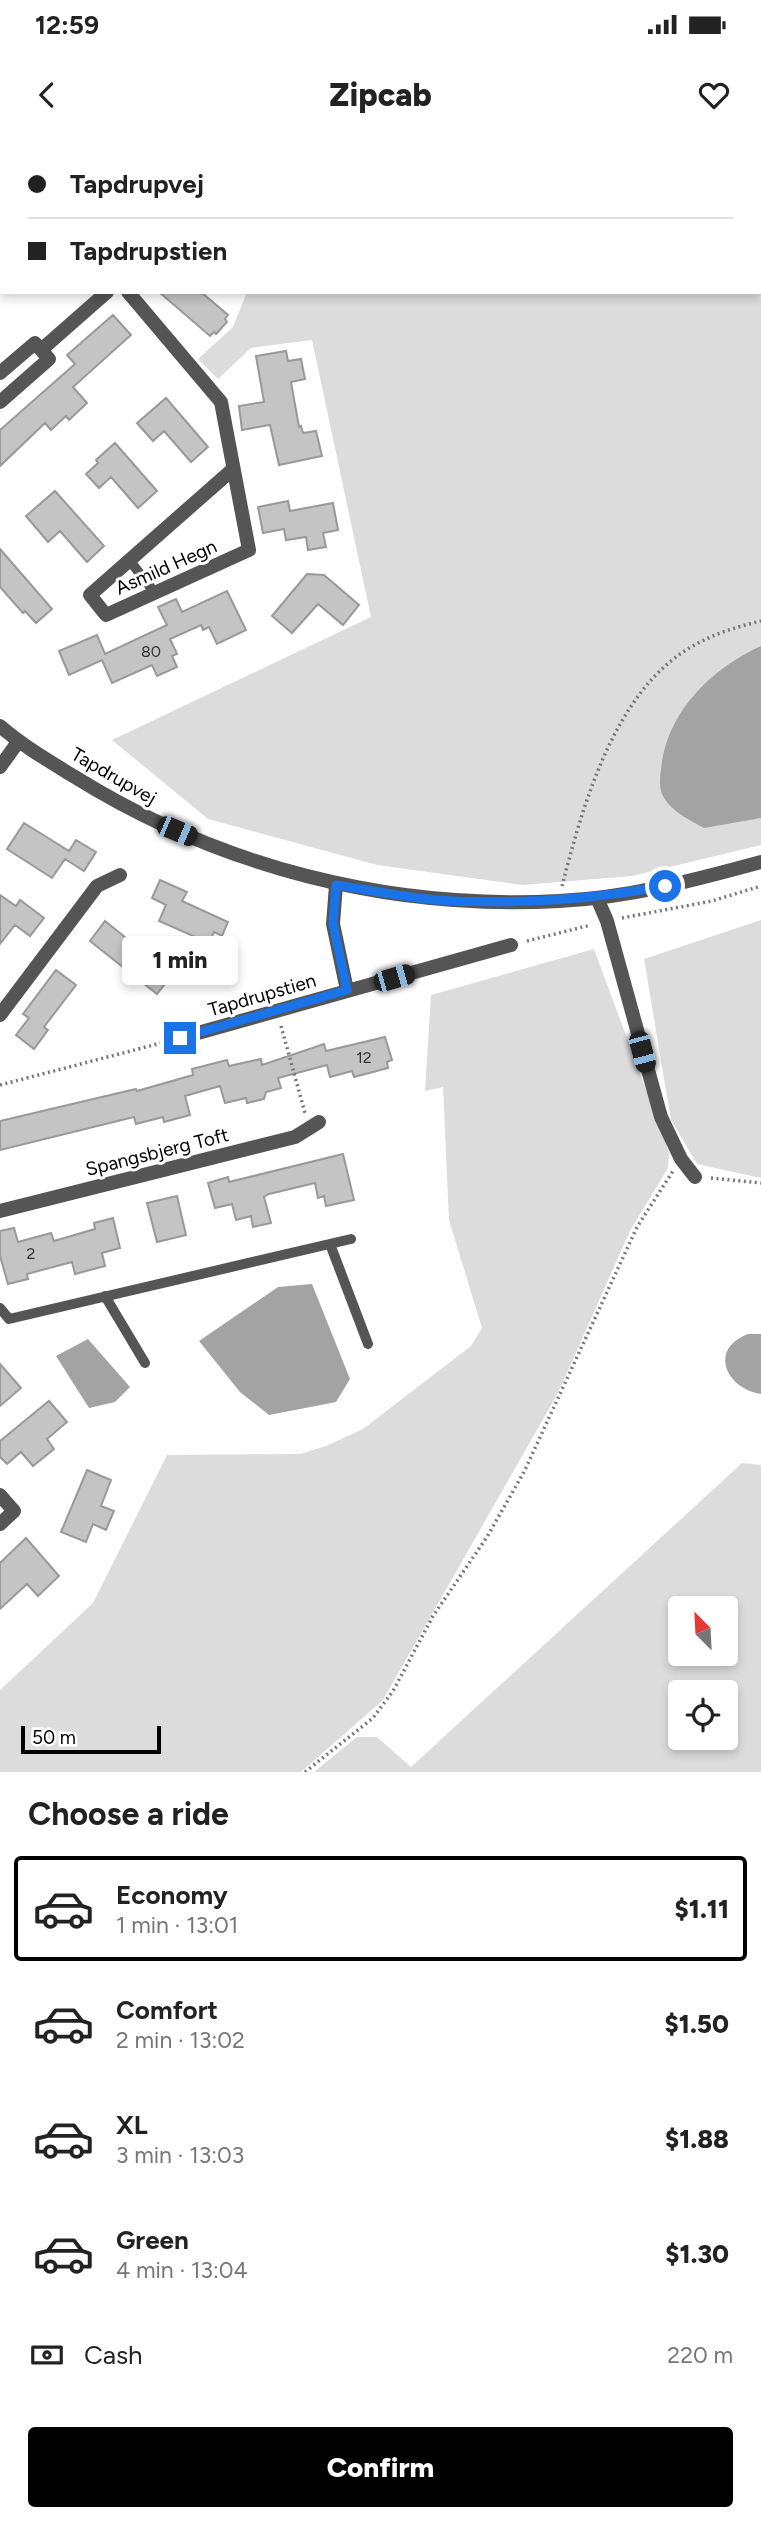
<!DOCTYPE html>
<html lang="en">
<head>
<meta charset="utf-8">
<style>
  body { margin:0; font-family:Figtree,sans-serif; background:#f2f2f2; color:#222; height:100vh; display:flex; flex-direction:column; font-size:26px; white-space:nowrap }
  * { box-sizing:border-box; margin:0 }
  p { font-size:23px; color:#767676 }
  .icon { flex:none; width:38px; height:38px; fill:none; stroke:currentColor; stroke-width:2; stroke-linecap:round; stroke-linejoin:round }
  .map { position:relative; height:1632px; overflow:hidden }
  .side { display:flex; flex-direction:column; background:#fff; flex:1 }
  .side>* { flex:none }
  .guide { position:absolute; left:0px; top:0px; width:761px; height:154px; box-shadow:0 4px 10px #0003; display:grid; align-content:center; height:154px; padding:0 28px; background:#fff }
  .needle { width:46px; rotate:336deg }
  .controls { position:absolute; left:668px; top:1456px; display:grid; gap:14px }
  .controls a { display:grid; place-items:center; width:70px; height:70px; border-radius:7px; background:#fff; box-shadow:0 4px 10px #0003; font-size:35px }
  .scale { position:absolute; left:21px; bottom:18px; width:140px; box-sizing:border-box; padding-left:7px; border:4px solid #000; border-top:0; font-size:19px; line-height:24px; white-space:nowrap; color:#000; -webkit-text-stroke:5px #fff; paint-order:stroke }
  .end { position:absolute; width:32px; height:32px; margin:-16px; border:9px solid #1a73e8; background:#fff; box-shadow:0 0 0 4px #fff }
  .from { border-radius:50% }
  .bubble { position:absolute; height:49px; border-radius:7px; background:#fff; box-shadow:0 4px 10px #0003; font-size:23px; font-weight:800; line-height:49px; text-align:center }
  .car { position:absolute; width:21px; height:42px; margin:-21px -10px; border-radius:9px; box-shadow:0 0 5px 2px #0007; background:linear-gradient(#222 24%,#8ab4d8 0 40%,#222 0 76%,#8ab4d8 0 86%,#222 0) }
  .guide b { display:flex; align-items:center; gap:24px; height:66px; font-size:26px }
  .guide b+b { border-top:2px solid #e0e0e0 }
  .guide i { width:18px; height:18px; background:#222 }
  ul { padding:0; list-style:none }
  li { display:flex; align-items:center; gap:21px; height:105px; margin:0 14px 10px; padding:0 14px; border:4px solid transparent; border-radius:7px }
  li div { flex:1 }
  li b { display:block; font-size:26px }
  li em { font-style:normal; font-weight:800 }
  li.current { border-color:#000 }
  li>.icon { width:63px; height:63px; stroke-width:1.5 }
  h2 { padding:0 28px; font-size:32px; line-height:84px }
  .pay { display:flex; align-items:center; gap:18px; height:77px; padding:0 28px; font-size:26px }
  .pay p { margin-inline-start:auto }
  .button { display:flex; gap:14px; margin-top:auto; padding:14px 28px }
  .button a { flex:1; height:80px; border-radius:7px; background:#000; color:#fff; font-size:28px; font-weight:800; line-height:80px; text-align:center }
  .status { display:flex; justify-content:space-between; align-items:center; height:49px; padding:0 35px; background:#fff; direction:ltr }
  .status svg { height:19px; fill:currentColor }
  header { display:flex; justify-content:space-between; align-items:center; height:91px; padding:0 28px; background:#fff; font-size:32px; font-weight:800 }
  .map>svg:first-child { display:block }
  .green { fill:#dcdcdc; fill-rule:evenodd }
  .water { fill:#a3a3a3 }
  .building { fill:#c4c4c4; stroke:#999; stroke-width:2 }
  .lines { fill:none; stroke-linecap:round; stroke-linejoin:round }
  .path { stroke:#777; stroke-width:3.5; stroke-dasharray:2 3.5; stroke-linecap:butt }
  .service { stroke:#555; stroke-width:10 }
  .minor { stroke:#555; stroke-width:14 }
  .tertiary { stroke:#555; stroke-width:14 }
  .route { stroke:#1a73e8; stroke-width:9 }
  .labels { text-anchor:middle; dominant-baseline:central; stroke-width:6; stroke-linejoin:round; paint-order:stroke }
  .number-label { font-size:16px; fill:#313131 }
  .street-label { font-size:19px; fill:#000; stroke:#fff }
</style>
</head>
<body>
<div class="status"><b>12:59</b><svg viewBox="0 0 49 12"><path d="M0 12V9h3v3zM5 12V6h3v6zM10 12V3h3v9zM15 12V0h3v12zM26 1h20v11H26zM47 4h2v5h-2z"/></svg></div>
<header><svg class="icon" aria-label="back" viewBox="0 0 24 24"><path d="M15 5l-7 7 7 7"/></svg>Zipcab<svg class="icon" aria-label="heart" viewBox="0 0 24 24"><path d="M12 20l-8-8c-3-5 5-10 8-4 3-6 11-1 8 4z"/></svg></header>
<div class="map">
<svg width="761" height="1632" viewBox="0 0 761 1632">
  <rect width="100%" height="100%" fill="#fff"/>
  <path class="green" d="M184 0H761V705L632 736 522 745 377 725 208 679 112 600 371 477 312 200 251 208 218 239 198 219 233 187 247 152H760V2Z
    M761 780V1038L697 1024 671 980 644 819Z
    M594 809 665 1001 669 1013 668 1028 630 1091 558 1253 383 1560 301 1632H0V1550L93 1463 167 1315 300 1314 326 1306 363 1289 471 1206 482 1188 449 1080 443 947 425 951 431 855Z
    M742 1323 761 1325V1632H314L357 1597H377L411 1627ZM681 1468H726V1514H681ZM681 1552H726V1598H681Z"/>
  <path class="water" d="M761 506V678L704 688C688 679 670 671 662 654 658 643 661 632 662 621 671 568 713 528 761 506Z
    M312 1144 350 1239 336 1262 269 1275 240 1252 199 1201 278 1147Z
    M748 1194H761V1254C726 1249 708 1209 748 1194Z
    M88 1199 130 1247 115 1262 89 1268 56 1216Z"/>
  <path class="building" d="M159 152H201L228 175 225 179 227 182 216 194 214 192 210 196Z
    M113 175 131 195 73 247 87 263 69 280 66 276 51 290 45 283 0 326V290L75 224 67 215Z
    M286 211 288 221 301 219 305 239 291 242 299 287 301 286 303 293 316 291 322 316 279 325 270 285 242 290 239 266 264 262 256 216Z
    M166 258 208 307 191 322 164 291 153 301 137 283Z
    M115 303 157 351 138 368 111 337 99 348 86 334 98 323 96 320Z
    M55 351 104 406 87 422 60 391 48 402 26 376Z
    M288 361 290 371 333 363 338 390 323 393 326 407 308 410 306 397 286 400 284 389 263 393 258 367Z
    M0 409 52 469 36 483 25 471 23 473 0 447Z
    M307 434 324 435 359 465 343 485 318 464 292 493 272 476Z
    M227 451 246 490 217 504 209 487 203 490 201 485 170 499 177 514 172 516 177 527 157 536 152 525 112 543 102 520 69 535 59 511 97 495 105 514 167 485 158 467 176 459 182 472Z
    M24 683 69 711 76 700 96 712 84 731 65 719 52 738 7 709Z
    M160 740 187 752 182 761 228 782 222 796 214 792 209 803 159 781 166 765 152 758Z
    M0 755 16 766 20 760 44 778 30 796 15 785 0 804Z
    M105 781 172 835 157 854 90 801Z
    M56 830 76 845 44 887 48 890 34 909 16 895 29 878 23 874Z
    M385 897 392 920 387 922 388 928 354 937 352 931 330 937 327 925 278 938 281 948 266 952 264 959 247 963 246 958 225 963 220 946 185 956 190 975 164 982 163 977 136 984 134 977 0 1010V981L136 949 137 951 193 935 192 929 227 920 229 926 261 919 262 925 324 904 326 911Z
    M343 1014 354 1060 326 1066 324 1056 318 1058 315 1043 269 1054 264 1057 271 1083 253 1087 251 1076 236 1080 232 1064 215 1068 208 1043 228 1037 229 1042Z
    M177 1056 186 1095 157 1102 147 1063Z
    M113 1078 120 1108 102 1113 105 1126 75 1134 72 1122 27 1134 28 1139 8 1144 0 1116V1091L14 1088 18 1102 51 1093 54 1101 95 1089 94 1083Z
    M0 1224 21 1248 0 1266Z
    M49 1261 67 1282 47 1299 54 1309 33 1326 21 1312 7 1324 0 1317V1301Z
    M87 1330 111 1340 101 1366 114 1371 106 1390 93 1384 86 1402 61 1392Z
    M26 1398 59 1436 38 1456 27 1444 0 1469V1423Z"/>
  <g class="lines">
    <path class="path" d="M95 0 97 2
      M562 746C583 665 614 552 691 507 713 494 736 487 761 481
      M622 778 712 761 761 746
      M527 801 591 785
      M281 886 305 973
      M0 945 165 902
      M711 1038 761 1043
      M305 1632 373 1578 393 1551 433 1476 487 1397 524 1332 637 1087 673 1031"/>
    <path class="service" d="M130 421 155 453
      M330 1104 368 1204
      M105 1156 145 1223
      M0 1168 9 1179 351 1099"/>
    <path class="minor" d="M0 7 2 9
      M128 152 221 262 249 410 106 475 90 455 232 330
      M41 210 107 152
      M0 233 35 203 49 219 0 262
      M336 745 333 784 347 850
      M597 758 607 781 661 977 681 1019 695 1037
      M0 875 97 746 120 735
      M180 898 511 805
      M0 1071 295 997 319 982
      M0 1355 14 1371 0 1384"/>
    <path class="tertiary" d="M0 586C23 606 49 621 75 637 220 727 388 770 559 761 628 758 695 740 761 722
      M0 627 18 602"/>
  </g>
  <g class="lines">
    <path class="route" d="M180 898 347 850 333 784 336 745C369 750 403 757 436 760 514 765 589 760 665 746"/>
  </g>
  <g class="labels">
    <g class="number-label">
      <text x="151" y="511">80</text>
      <text x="364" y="917">12</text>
      <text x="31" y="1113">2</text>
    </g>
    <g class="street-label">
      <text transform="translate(166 427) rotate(-24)">Asmild Hegn</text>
      <text transform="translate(114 636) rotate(30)">Tapdrupvej</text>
      <text transform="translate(262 855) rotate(-16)">Tapdrupstien</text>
      <text transform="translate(157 1012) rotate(-14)">Spangsbjerg Toft</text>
    </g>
  </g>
</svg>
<div class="controls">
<a><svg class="needle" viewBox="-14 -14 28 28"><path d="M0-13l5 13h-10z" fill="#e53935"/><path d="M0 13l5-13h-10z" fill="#767676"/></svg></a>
<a><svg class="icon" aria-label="locate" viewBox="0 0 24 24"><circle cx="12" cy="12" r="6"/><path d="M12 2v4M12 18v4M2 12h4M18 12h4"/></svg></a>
</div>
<div class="scale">50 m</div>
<i class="end from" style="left:665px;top:746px"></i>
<i class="end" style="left:180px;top:898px"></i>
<div class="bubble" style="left:122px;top:796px;width:116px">1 min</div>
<i class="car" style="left:177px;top:691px;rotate:113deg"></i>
<i class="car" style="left:394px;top:838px;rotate:74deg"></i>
<i class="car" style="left:642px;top:912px;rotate:165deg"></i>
<div class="guide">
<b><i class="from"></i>Tapdrupvej</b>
<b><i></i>Tapdrupstien</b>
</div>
</div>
<section class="side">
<h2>Choose a ride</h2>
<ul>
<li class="current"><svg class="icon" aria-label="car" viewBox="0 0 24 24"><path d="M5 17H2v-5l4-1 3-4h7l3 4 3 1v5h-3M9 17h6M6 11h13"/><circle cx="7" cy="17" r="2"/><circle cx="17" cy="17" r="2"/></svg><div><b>Economy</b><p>1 min · 13:01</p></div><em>$1.11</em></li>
<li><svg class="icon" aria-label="car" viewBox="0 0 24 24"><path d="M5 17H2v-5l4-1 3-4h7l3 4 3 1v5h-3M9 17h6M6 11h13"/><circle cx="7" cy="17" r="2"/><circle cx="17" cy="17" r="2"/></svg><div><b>Comfort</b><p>2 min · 13:02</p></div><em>$1.50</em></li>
<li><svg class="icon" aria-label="car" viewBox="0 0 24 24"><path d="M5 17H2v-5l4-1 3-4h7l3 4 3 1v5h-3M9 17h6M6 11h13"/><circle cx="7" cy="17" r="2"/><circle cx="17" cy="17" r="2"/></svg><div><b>XL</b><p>3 min · 13:03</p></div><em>$1.88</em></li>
<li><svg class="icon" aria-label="car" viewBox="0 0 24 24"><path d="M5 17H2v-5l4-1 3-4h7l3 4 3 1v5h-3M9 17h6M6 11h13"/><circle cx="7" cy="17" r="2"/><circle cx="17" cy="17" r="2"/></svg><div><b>Green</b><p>4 min · 13:04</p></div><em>$1.30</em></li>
</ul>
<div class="pay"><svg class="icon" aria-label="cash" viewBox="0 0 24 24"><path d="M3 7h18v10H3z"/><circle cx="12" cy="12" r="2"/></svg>Cash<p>220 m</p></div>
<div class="button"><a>Confirm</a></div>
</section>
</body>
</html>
